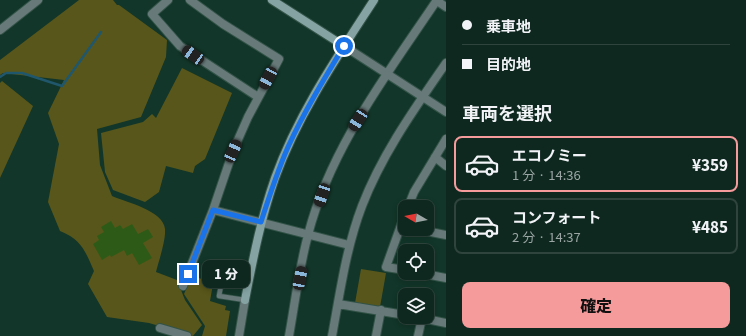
<!DOCTYPE html>
<html lang="ja">
<head>
<meta charset="utf-8">
<style>
  body { margin:0; font-family:Georgia,"Noto Sans JP",serif; background:#1c342c; color:#f1f3f6; height:100vh; display:flex; flex-direction:column; font-size:15px; white-space:nowrap }
  * { box-sizing:border-box; margin:0 }
  p { font-size:13px; color:#9ba6a4 }
  .icon { flex:none; width:22px; height:22px; fill:none; stroke:currentColor; stroke-width:2; stroke-linecap:round; stroke-linejoin:round }
  .map { position:relative; flex:1; overflow:hidden }
  .side { display:flex; flex-direction:column; background:#0e281f; width:300px }
  .side>* { flex:none }
  .top-card { display:grid; align-content:center; height:88px; padding:0 16px; background:#0e281f }
  .needle { width:26px; rotate:279deg }
  .controls { position:absolute; left:398px; top:200px; display:grid; gap:8px }
  .controls a { display:grid; place-items:center; width:36px; height:36px; border-radius:8px; background:#0e281f; box-shadow:0 2px 6px #0003,0 0 0 1px #2e443d; font-size:20px }
  .end { position:absolute; width:18px; height:18px; margin:-9px; border:5px solid #1a73e8; background:#fff; box-shadow:0 0 0 2px #fff }
  .from { border-radius:50% }
  .bubble { position:absolute; height:28px; border-radius:8px; background:#0e281f; box-shadow:0 2px 6px #0003,0 0 0 1px #2e443d; font-size:13px; font-weight:800; line-height:28px; text-align:center }
  .car { position:absolute; width:12px; height:24px; margin:-12px -6px; border-radius:5px; box-shadow:0 0 3px 1px #0007; background:linear-gradient(#222 24%,#8ab4d8 0 40%,#222 0 76%,#8ab4d8 0 86%,#222 0) }
  .top-card b { display:flex; align-items:center; gap:14px; height:38px; font-size:15px }
  .top-card b+b { border-top:1px solid #2e443d }
  .top-card i { width:10px; height:10px; background:#f1f3f6 }
  ul { padding:0; list-style:none }
  li { display:flex; align-items:center; gap:12px; height:56px; margin:0 8px 6px; padding:0 8px; border:2px solid #2e443d; border-radius:8px }
  li div { flex:1 }
  li b { display:block; font-size:15px }
  li em { font-style:normal; font-weight:800 }
  li.on { border-color:#f59b9c }
  li>.icon { width:36px; height:36px; stroke-width:1.5 }
  h2 { padding:0 16px; font-size:18px; line-height:48px }
  .action { display:flex; gap:8px; margin-top:auto; padding:8px 16px }
  .action a { flex:1; height:46px; border-radius:8px; background:#f59b9c; color:#111; font-size:16px; font-weight:800; line-height:46px; text-align:center }
  main { display:flex; flex:1; min-height:0 }
  .map>svg:first-child { display:block }
  .green { fill:#58561a }
  .lines { fill:none; stroke-linecap:round; stroke-linejoin:round }
  .stream { stroke:#20576c; stroke-width:2.5 }
  .building { fill:#2d5b17 }
  .lane-casing { stroke:#325347; stroke-width:6 }
  .street-casing { stroke:#325347; stroke-width:10 }
  .secondary-casing { stroke:#325347; stroke-width:10 }
  .lane { stroke:#677979; stroke-width:4.5 }
  .street { stroke:#677979; stroke-width:8 }
  .secondary { stroke:#85a3a3; stroke-width:8 }
  .route { stroke:#1a73e8; stroke-width:5 }
</style>
</head>
<body>
<main>
<div class="map">
<svg width="446" height="336" viewBox="0 0 446 336">
  <rect width="100%" height="100%" fill="#123629"/>
  <path class="green" d="M79 0H113L117 5H119L167 40 166 57 141 117 97 129 100 165 112 196C126 202 164 211 165 229 166 240 159 260 156 272L177 280 185 300 202 325 193 336 149 323 107 317 88 284 94 271C85 251 82 240 60 231L48 202 59 144 48 113 64 80 3 73 0 75V60Z
    M182 68 232 93 205 159 195 166 193 173 166 166 159 192 145 202 113 190 105 172 101 133 143 122 152 114 156 118Z
    M2 81 33 106 0 178V83Z
    M361 269 386 273 380 307 355 303Z
    M192 275 213 284 210 301 226 306 225 310 230 311 226 336H202L205 326 184 294Z"/>
  <g class="lines">
    <path class="stream" d="M0 77 6 73H22L62 86 101 32"/>
  </g>
  <path class="building" d="M111 221 115 228 120 225 123 229 132 224 138 234 148 229 153 237 143 243 152 258 139 265 132 253 127 256 124 250 111 257 110 255 102 260 93 244 99 240 97 236 104 232 101 227Z"/>
  <g class="lines">
    <defs>
      <path id="lane" d="M245 300 219 296 222 280 248 284"/>
      <path id="street" d="M168 0 152 14 180 46 258 97
        M437 1 446 7
        M0 30 38 0
        M344 46 446 112
        M435 157 446 166
        M408 207 414 192 446 139
        M213 210 349 245
        M405 214 386 267 405 270
        M416 229 446 235
        M420 273 446 278
        M183 286 213 210 233 151 248 117 279 59 223 24 190 0
        M338 304 405 315
        M417 317 446 323
        M160 328 187 336
        M239 336 245 300
        M289 336C295 303 299 268 308 235 330 148 388 73 437 0
        M332 336C340 293 346 248 362 206 382 154 415 108 446 63
        M376 336 381 310
        M418 336 422 318"/>
      <path id="secondary" d="M272 0 344 46
        M245 300C253 259 261 218 275 178 298 114 337 57 374 0"/>
    </defs>
    <use href="#lane" class="lane-casing"/>
    <use href="#street" class="street-casing"/>
    <use href="#secondary" class="secondary-casing"/>
    <use href="#lane" class="lane"/>
    <use href="#street" class="street"/>
    <use href="#secondary" class="secondary"/>
  </g>
  <g class="lines">
    <path class="route" d="M188 274 213 210 261 222C269 197 277 172 288 147 304 112 324 79 344 46"/>
  </g>
</svg>
<div class="controls">
<a><svg class="needle" viewBox="-14 -14 28 28"><path d="M0-13l5 13h-10z" fill="#e53935"/><path d="M0 13l5-13h-10z" fill="#9ba6a4"/></svg></a>
<a><svg class="icon" aria-label="locate" viewBox="0 0 24 24"><circle cx="12" cy="12" r="6"/><path d="M12 2v4M12 18v4M2 12h4M18 12h4"/></svg></a>
<a><svg class="icon" aria-label="layers" viewBox="0 0 24 24"><path d="M12 4l9 5-9 5-9-5zM3 14l9 5 9-5"/></svg></a>
</div>
<i class="end from" style="left:344px;top:46px"></i>
<i class="end" style="left:188px;top:274px"></i>
<div class="bubble" style="left:202px;top:260px;width:48px">1 分</div>
<i class="car" style="left:193px;top:55px;rotate:304deg"></i>
<i class="car" style="left:268px;top:78px;rotate:208deg"></i>
<i class="car" style="left:358px;top:120px;rotate:213deg"></i>
<i class="car" style="left:233px;top:151px;rotate:24deg"></i>
<i class="car" style="left:322px;top:195px;rotate:199deg"></i>
<i class="car" style="left:300px;top:278px;rotate:11deg"></i>
</div>
<section class="side">
<div class="top-card">
<b><i class="from"></i>乗車地</b>
<b><i></i>目的地</b>
</div>
<h2>車両を選択</h2>
<ul>
<li class="on"><svg class="icon" aria-label="car" viewBox="0 0 24 24"><path d="M5 17H2v-5l4-1 3-4h7l3 4 3 1v5h-3M9 17h6M6 11h13"/><circle cx="7" cy="17" r="2"/><circle cx="17" cy="17" r="2"/></svg><div><b>エコノミー</b><p>1 分 · 14:36</p></div><em>¥359</em></li>
<li><svg class="icon" aria-label="car" viewBox="0 0 24 24"><path d="M5 17H2v-5l4-1 3-4h7l3 4 3 1v5h-3M9 17h6M6 11h13"/><circle cx="7" cy="17" r="2"/><circle cx="17" cy="17" r="2"/></svg><div><b>コンフォート</b><p>2 分 · 14:37</p></div><em>¥485</em></li>
</ul>
<div class="action"><a>確定</a></div>
</section>
</main>
</body>
</html>
